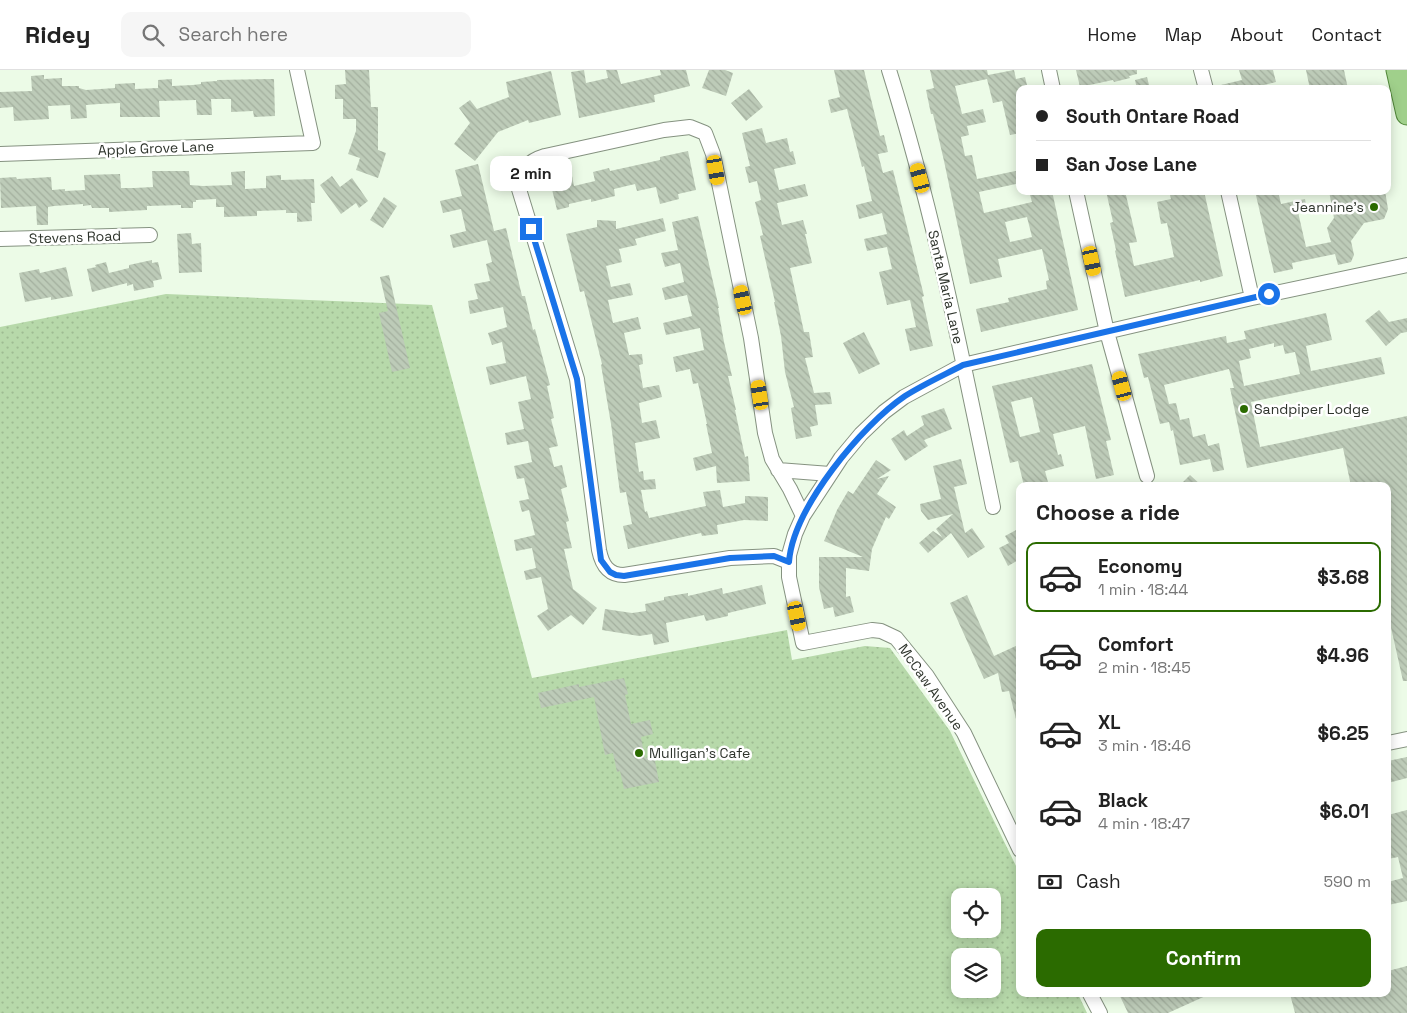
<!DOCTYPE html>
<html lang="en">
<head>
<meta charset="utf-8">
<style>
  body { margin:0; font-family:"Space Grotesk",sans-serif; background:#f6f6f6; color:#222; height:100vh; display:flex; flex-direction:column; font-size:19px; white-space:nowrap }
  * { box-sizing:border-box; margin:0 }
  p { font-size:16px; color:#767676 }
  .icon { flex:none; width:28px; height:28px; fill:none; stroke:currentColor; stroke-width:2; stroke-linecap:round; stroke-linejoin:round }
  .map { position:relative; flex:1; overflow:hidden }
  .sheet { position:absolute; left:1016px; top:412px; width:375px; height:515px; display:flex; flex-direction:column; background:#fff; border-radius:10px; box-shadow:0 2px 12px #0003 }
  .sheet>* { flex:none }
  .guide { position:absolute; left:1016px; top:15px; width:375px; height:110px; border-radius:10px; box-shadow:0 2px 12px #0003; display:grid; align-content:center; height:110px; padding:0 20px; background:#fff }
  .controls { position:absolute; left:951px; top:818px; display:grid; gap:10px }
  .controls a { display:grid; place-items:center; width:50px; height:50px; border-radius:10px; background:#fff; box-shadow:0 2px 12px #0003; font-size:25px }
  .end { position:absolute; width:22px; height:22px; margin:-11px; border:6px solid #1a73e8; background:#fff; box-shadow:0 0 0 2px #fff }
  .from { border-radius:50% }
  .bubble { position:absolute; height:35px; border-radius:10px; background:#fff; box-shadow:0 2px 12px #0003; font-size:16px; font-weight:700; line-height:35px; text-align:center }
  .car { position:absolute; width:15px; height:30px; margin:-15px -8px; border-radius:6px; box-shadow:0 0 4px 1px #0007; background:linear-gradient(#f5c518 24%,#345 0 40%,#f5c518 0 76%,#345 0 86%,#f5c518 0) }
  .guide b { display:flex; align-items:center; gap:18px; height:48px; font-size:19px }
  .guide b+b { border-top:1px solid #e0e0e0 }
  .guide i { width:12px; height:12px; background:#222 }
  ul { padding:0; list-style:none }
  li { display:flex; align-items:center; gap:15px; height:70px; margin:0 10px 8px; padding:0 10px; border:2px solid transparent; border-radius:10px }
  li div { flex:1 }
  li b { display:block; font-size:19px }
  li em { font-style:normal; font-weight:700 }
  li.selected { border-color:#2b6b00 }
  li>.icon { width:45px; height:45px; stroke-width:1.5 }
  h2 { padding:0 20px; font-size:22px; line-height:60px }
  .pay { display:flex; align-items:center; gap:12px; height:55px; padding:0 20px; font-size:19px }
  .pay p { margin-inline-start:auto }
  .button { display:flex; gap:10px; margin-top:auto; padding:10px 20px }
  .button a { flex:1; height:58px; border-radius:10px; background:#2b6b00; color:#fff; font-size:20px; font-weight:700; line-height:58px; text-align:center }
  header { display:flex; align-items:center; gap:30px; box-sizing:border-box; height:70px; padding:0 25px; background:#fff; border-bottom:1px solid #e0e0e0 }
  header strong { font-size:24px }
  nav { display:flex; gap:28px; margin-inline-start:auto; font-size:18px }
  .search { width:350px; height:45px; background:#f6f6f6; display:flex; align-items:center; gap:12px; box-sizing:border-box; padding:0 18px; border-radius:10px; color:#767676; font-size:19px }
  .map>svg:first-child { display:block }
  .grass { fill:url(#grass-dots); fill-rule:evenodd }
  .building { fill:url(#building-back-hatch); fill-rule:evenodd }
  .lines { fill:none; stroke-linecap:round; stroke-linejoin:round }
  .minor-casing { stroke:#859280; stroke-width:16 }
  .primary-casing { stroke:#4f8537; stroke-width:23 }
  .minor { stroke:#fff; stroke-width:14 }
  .primary { stroke:#a0d08b; stroke-width:21 }
  .route { stroke:#1a73e8; stroke-width:6 }
  .poi-dot { fill:#2b6b00; stroke:#fff; stroke-width:2 }
  .labels { text-anchor:middle; dominant-baseline:central; stroke-width:5; stroke-linejoin:round; paint-order:stroke }
  .street-label { font-size:14px; fill:#2e342c; stroke:#fff }
  .poi-label { font-size:14px; fill:#2e342c; stroke:#fff; text-anchor:start }
</style>
</head>
<body>
<header>
<strong>Ridey</strong>
<div class="search"><svg class="icon" aria-label="search" viewBox="0 0 24 24"><circle cx="10" cy="10" r="6"/><path d="M15 15l6 6"/></svg>Search here</div>
<nav><a>Home</a><a>Map</a><a>About</a><a>Contact</a></nav>
</header>
<div class="map">
<svg width="1407" height="943" viewBox="0 0 1407 943">
  <defs>
    <pattern id="grass-dots" width="8" height="8" patternUnits="userSpaceOnUse" patternTransform="scale(1.25)"><rect width="8" height="8" fill="#b7d9aa"/><path d="M2 2h.1M6 6h.1" fill="none" stroke="#9ebb92" stroke-width="1.8" stroke-linecap="round"/></pattern>
    <pattern id="building-back-hatch" width="6" height="6" patternUnits="userSpaceOnUse" patternTransform="scale(1.25)"><rect width="6" height="6" fill="#bdcbb8"/><path d="M-1 5l2 2M0 0l6 6M5-1l2 2" fill="none" stroke="#a3af9e"/></pattern>
  </defs>
  <rect width="100%" height="100%" fill="#ecfbe7"/>
  <path class="grass" d="M166 224 432 235 532 608 787 560 792 590 865 576 890 578 950 661 1020 804V924H1078L1087 943H0V257ZM960 826H992V859H960ZM960 886H992V919H960Z"/>
  <path class="building" d="M345 0H369L371 37H378V80L386 83 378 108 356 100 360 88 348 84 356 61V49H343V29H335V15L346 14Z
    M584 0 586 13 608 8 606 0H617L621 14 661 5 660 0H686L690 16 654 25 655 32 579 48 571 2Z
    M709 0H725L733 3 726 26 702 18Z
    M834 0H864L880 66 884 65 888 82 878 84 883 103 893 100 924 226 922 227 933 276 910 281 905 259 916 257 910 230 887 235 879 202 892 199 887 177 867 181 864 169 887 164 882 143 859 149 856 135 872 131 864 96 862 97 847 39 831 43 828 30 840 27Z
    M930 0H987L988 5 1014 0 1016 9 1025 7 1028 19H1020V63L1010 65 1002 31 993 33 987 9 955 16 962 44 983 39 986 52 967 56 969 65 961 67 965 86 972 85 977 109 1020 100V113L979 122 984 143 1032 132 1029 121H1052L1078 240 981 262 976 239 1009 232 1008 228 1047 219 1046 211 1049 210 1042 179 998 189 1002 207 970 214 944 91 933 44H931L926 20 934 18ZM1027 147 1032 167 1010 172 1005 152Z
    M1076 0H1137V4L1129 6 1130 8 1114 12 1113 10 1080 17Z
    M1239 0H1273L1276 12 1256 17V19H1222L1221 15 1242 10Z
    M1306 0H1344L1348 19H1310Z
    M551 1 561 45 529 53 528 50 498 62 475 91 454 74 470 53 459 38 470 30 477 39 509 27 506 12Z
    M44 5V9L62 8V16H79V18L86 20 115 18V14L135 13V19L158 18V10L172 9V16L193 15 201 14V12L217 11V10L274 9 275 46 254 47 253 41 231 42V29H211L212 45H197L196 30 159 31 160 47H120V33L99 34 86 35 87 48 71 49 70 35 48 36 49 49 14 51 13 37 0 38V22L32 21 31 6Z
    M1147 7 1150 19H1137L1135 10Z
    M749 19 763 37 746 51 731 33Z
    M762 58 766 73 787 68 790 82 793 81 796 94 774 99 779 120 805 114 808 126 777 133 782 155 803 150 807 164H805L812 193 790 198 804 262H809L813 287 805 288 814 323 830 322 832 334 815 335 818 355 810 357 812 366 796 369 791 338 794 337 785 302 781 266 774 232H775L760 166 763 165 755 132 761 130 757 111 749 113 745 97 750 96 742 63Z
    M688 81 696 120 678 124 679 129 660 134 656 117 637 121 635 114 614 119 615 126 591 132V129L569 134V137L557 140 550 111 572 106 574 116 595 111 593 102 609 98 610 101 660 90V87Z
    M478 94 494 161 506 158 522 226H525L533 260 535 259 550 315 547 316 554 348 551 349 558 376 549 378 554 397 562 395 567 417 561 419 569 451 566 452 572 478 564 479 573 519 597 538 583 555 571 545 548 561 537 546 548 539 541 507 526 510 524 501 536 498 532 478 516 481 514 470 535 465 529 440 522 442 519 431 529 429 524 408 517 409 514 396 532 392 528 371 507 375 505 363 524 359 518 332 531 329 526 306 490 315 486 297 506 293 502 272 492 275 488 263 507 257 503 237 470 244 468 231 478 229 474 214 490 211 486 194 492 192 487 170 453 178 450 165 466 161 461 139 443 143 440 131 462 126 455 100Z
    M152 101H189L190 115 203 116 232 115 231 102 245 101V119L266 118V106L281 105V110L314 109 315 133H311L312 151 297 152V143H286V140L257 141V146L224 147V137H216V129L196 130V132H193V138H181V135L147 136V140L109 142V138H92L91 135 83 136V134L54 136 48 137V155H37L36 136 1 138 0 108 16 107 17 109 51 107 52 120 65 119V121L85 120 84 105 120 104 121 118H134L153 117Z
    M332 106 340 117 352 108 368 131 359 138 356 133 341 144 320 115Z
    M1106 121H1125L1137 172 1129 173 1134 196 1174 187 1167 153 1161 154 1157 132 1171 129 1169 121H1204L1223 206 1200 212V210L1125 227 1115 181 1116 180 1110 153 1113 152Z
    M1255 121H1278L1281 134 1305 129 1307 141 1298 142 1306 177 1331 172 1327 158 1334 148 1329 121H1385L1388 139 1384 149 1364 153 1351 171 1354 185 1351 192 1338 195 1335 184 1292 193 1293 199 1274 203Z
    M384 127 397 136 383 158 370 150Z
    M698 146 719 238H718L724 272 732 306H728L736 340H735L745 387 748 386 750 411 717 413 716 396 696 401 693 388 712 383 706 354H707L698 313 693 314 690 299 676 302 673 287 704 280 700 258 666 265 663 253 692 246 687 225 665 230 662 218 684 212 680 193 665 197 661 183 678 180 672 152Z
    M663 148 666 161 635 169 637 175 619 179 622 192 606 196 611 217 630 213 633 225 608 230 613 253 638 247 641 259 624 263 629 285 642 284 643 294 639 295 643 318 659 315 662 327 639 333 642 353 656 350 660 368 635 373 639 402 643 401 644 410 655 409 656 419 641 420 645 442 647 441 649 448 706 436 703 422 720 420 723 437 745 433V426L768 427V451L744 450 717 455 718 464 702 466 701 463 628 479 623 456 632 454 626 422 620 423 611 354 601 295 602 294 584 221 580 222 566 164 597 157V150L616 151V159Z
    M191 163 192 174 201 173 202 202 179 203 177 164Z
    M152 190V193L158 192 162 209 153 211 154 217 134 221 133 214 127 216V213L92 222 87 199 96 197 95 195 106 192 109 203 129 198V195Z
    M66 197 73 226 51 230V227L25 232 19 203 39 199 40 203Z
    M389 205 410 298 392 302 379 243 388 241 380 207Z
    M1379 240 1389 252 1407 248V262L1401 263 1386 276 1365 251Z
    M1326 243 1332 270 1306 276 1311 301 1381 287 1385 304 1251 332 1260 377 1407 346V611H1403L1388 544V416H1351L1343 378 1247 398 1230 318H1234L1229 299 1164 315 1169 334 1176 333 1180 350 1189 348 1193 367 1205 364 1208 376 1219 373 1224 400 1213 402 1210 389 1180 395 1173 360 1171 361 1169 352 1160 354 1148 307 1144 308 1138 284 1226 266 1227 273 1246 269 1244 261ZM1274 273V277L1283 275 1285 284 1295 282 1300 304 1244 316 1239 291 1251 288 1249 279Z
    M864 262 880 294 859 304 843 273Z
    M1092 294 1111 370 1106 371 1114 405 1096 409 1085 356 1053 364 1058 385 1061 384 1064 396 1045 401 1049 416H1024L1018 391 1010 393 992 316ZM1032 327 1040 362 1020 367 1011 332Z
    M944 338 952 359 924 370 928 376 905 391 891 369 904 360 907 366 924 355 921 346Z
    M961 389 967 414 954 417 965 463 972 458 985 477 968 488 951 463 928 483 919 473 933 461 942 467 936 459 953 444 928 450 921 441 920 434 941 429 933 396Z
    M876 390 891 400 877 409 889 406 877 424 896 437 889 449 886 447 872 479 869 501 846 498V527L850 526 854 542 835 547 833 537 824 539 819 517V487H863L824 471 837 440 848 421 853 424Z
    M1190 405 1202 416H1179Z
    M1020 458V489L1008 496 999 478 1009 473 1005 466Z
    M762 515 766 534 728 543V546L706 551 704 545 666 553 669 572 654 575 652 564 639 566 602 560 605 539 632 543 646 541 645 534 664 530V527L688 523V526L722 518 723 524Z
    M967 525 994 586 1020 574V648L1016 649 1009 621 1002 622 998 603 984 609 950 533Z
    M624 608 628 624 625 625 631 654 650 650 653 664 641 667 645 688 654 686 659 712 624 719 620 701 617 702 613 683 605 685 594 627 541 638 538 623 579 614V617Z
    M1407 687V708L1388 713V691Z
    M1407 740V831L1388 835V812L1403 808 1398 787 1388 789V745Z
    M1407 896V943H1295L1290 924H1388V901Z
    M1119 924H1210L1168 943H1128Z"/>
  <g class="lines">
    <defs>
      <path id="minor" d="M889 0C934 143 963 290 993 437
        M1049 0 1053 19
        M1201 0 1206 19
        M0 84 313 73 297 0
        M1076 121 1107 262 1147 406
        M1228 121 1252 228
        M0 169 150 165
        M778 400 830 404
        M789 492 774 486 730 488 624 505C608 505 602 495 599 480L577 309 518 116C522 98 529 91 545 86L664 60 690 57 705 63 713 84 751 268 765 363 772 389 790 419 803 446
        M1388 673 1407 669
        M1020 780 964 663 927 606 896 568 881 561 872 560 803 573 789 507V485L795 464 803 446 841 388 861 364 884 342 904 327 963 295 1252 228 1407 195
        M1090 924 1100 943"/>
      <path id="primary" d="M1397 0 1407 44"/>
    </defs>
    <use href="#minor" class="minor-casing"/>
    <use href="#primary" class="primary-casing"/>
    <use href="#minor" class="minor"/>
    <use href="#primary" class="primary"/>
  </g>
  <g class="lines">
    <path class="route" d="M531 159 577 309 601 490 610 502 616 505 624 506 730 488 774 486 789 492C793 438 862 355 905 326 924 314 944 305 963 295L1269 224"/>
  </g>
  <g class="poi-dot">
    <circle cx="1374" cy="137" r="5"/>
    <circle cx="1244" cy="339" r="5"/>
    <circle cx="639" cy="683" r="5"/>
  </g>
  <g class="labels">
    <g class="street-label">
      <text transform="translate(156 78) rotate(-2)">Apple Grove Lane</text>
      <text transform="translate(75 167) rotate(-2)">Stevens Road</text>
      <text transform="translate(946 217) rotate(77)">Santa Maria Lane</text>
      <text transform="translate(931 617) rotate(55)">McCaw Avenue</text>
    </g>
    <g class="poi-label">
      <text x="1364" y="137" text-anchor="end">Jeannine's</text>
      <text x="1254" y="339">Sandpiper Lodge</text>
      <text x="649" y="683">Mulligan's Cafe</text>
    </g>
  </g>
</svg>
<div class="controls">
<a><svg class="icon" aria-label="locate" viewBox="0 0 24 24"><circle cx="12" cy="12" r="6"/><path d="M12 2v4M12 18v4M2 12h4M18 12h4"/></svg></a>
<a><svg class="icon" aria-label="layers" viewBox="0 0 24 24"><path d="M12 4l9 5-9 5-9-5zM3 14l9 5 9-5"/></svg></a>
</div>
<i class="end from" style="left:1269px;top:224px"></i>
<i class="end" style="left:531px;top:159px"></i>
<div class="bubble" style="left:490px;top:86px;width:82px">2 min</div>
<i class="car" style="left:716px;top:100px;rotate:170deg"></i>
<i class="car" style="left:920px;top:108px;rotate:345deg"></i>
<i class="car" style="left:1092px;top:191px;rotate:168deg"></i>
<i class="car" style="left:743px;top:230px;rotate:348deg"></i>
<i class="car" style="left:1122px;top:316px;rotate:345deg"></i>
<i class="car" style="left:760px;top:325px;rotate:351deg"></i>
<i class="car" style="left:797px;top:546px;rotate:168deg"></i>
<div class="guide">
<b><i class="from"></i>South Ontare Road</b>
<b><i></i>San Jose Lane</b>
</div>
<section class="sheet">
<h2>Choose a ride</h2>
<ul>
<li class="selected"><svg class="icon" aria-label="car" viewBox="0 0 24 24"><path d="M5 17H2v-5l4-1 3-4h7l3 4 3 1v5h-3M9 17h6M6 11h13"/><circle cx="7" cy="17" r="2"/><circle cx="17" cy="17" r="2"/></svg><div><b>Economy</b><p>1 min · 18:44</p></div><em>$3.68</em></li>
<li><svg class="icon" aria-label="car" viewBox="0 0 24 24"><path d="M5 17H2v-5l4-1 3-4h7l3 4 3 1v5h-3M9 17h6M6 11h13"/><circle cx="7" cy="17" r="2"/><circle cx="17" cy="17" r="2"/></svg><div><b>Comfort</b><p>2 min · 18:45</p></div><em>$4.96</em></li>
<li><svg class="icon" aria-label="car" viewBox="0 0 24 24"><path d="M5 17H2v-5l4-1 3-4h7l3 4 3 1v5h-3M9 17h6M6 11h13"/><circle cx="7" cy="17" r="2"/><circle cx="17" cy="17" r="2"/></svg><div><b>XL</b><p>3 min · 18:46</p></div><em>$6.25</em></li>
<li><svg class="icon" aria-label="car" viewBox="0 0 24 24"><path d="M5 17H2v-5l4-1 3-4h7l3 4 3 1v5h-3M9 17h6M6 11h13"/><circle cx="7" cy="17" r="2"/><circle cx="17" cy="17" r="2"/></svg><div><b>Black</b><p>4 min · 18:47</p></div><em>$6.01</em></li>
</ul>
<div class="pay"><svg class="icon" aria-label="cash" viewBox="0 0 24 24"><path d="M3 7h18v10H3z"/><circle cx="12" cy="12" r="2"/></svg>Cash<p>590 m</p></div>
<div class="button"><a>Confirm</a></div>
</section>
</div>
</body>
</html>
